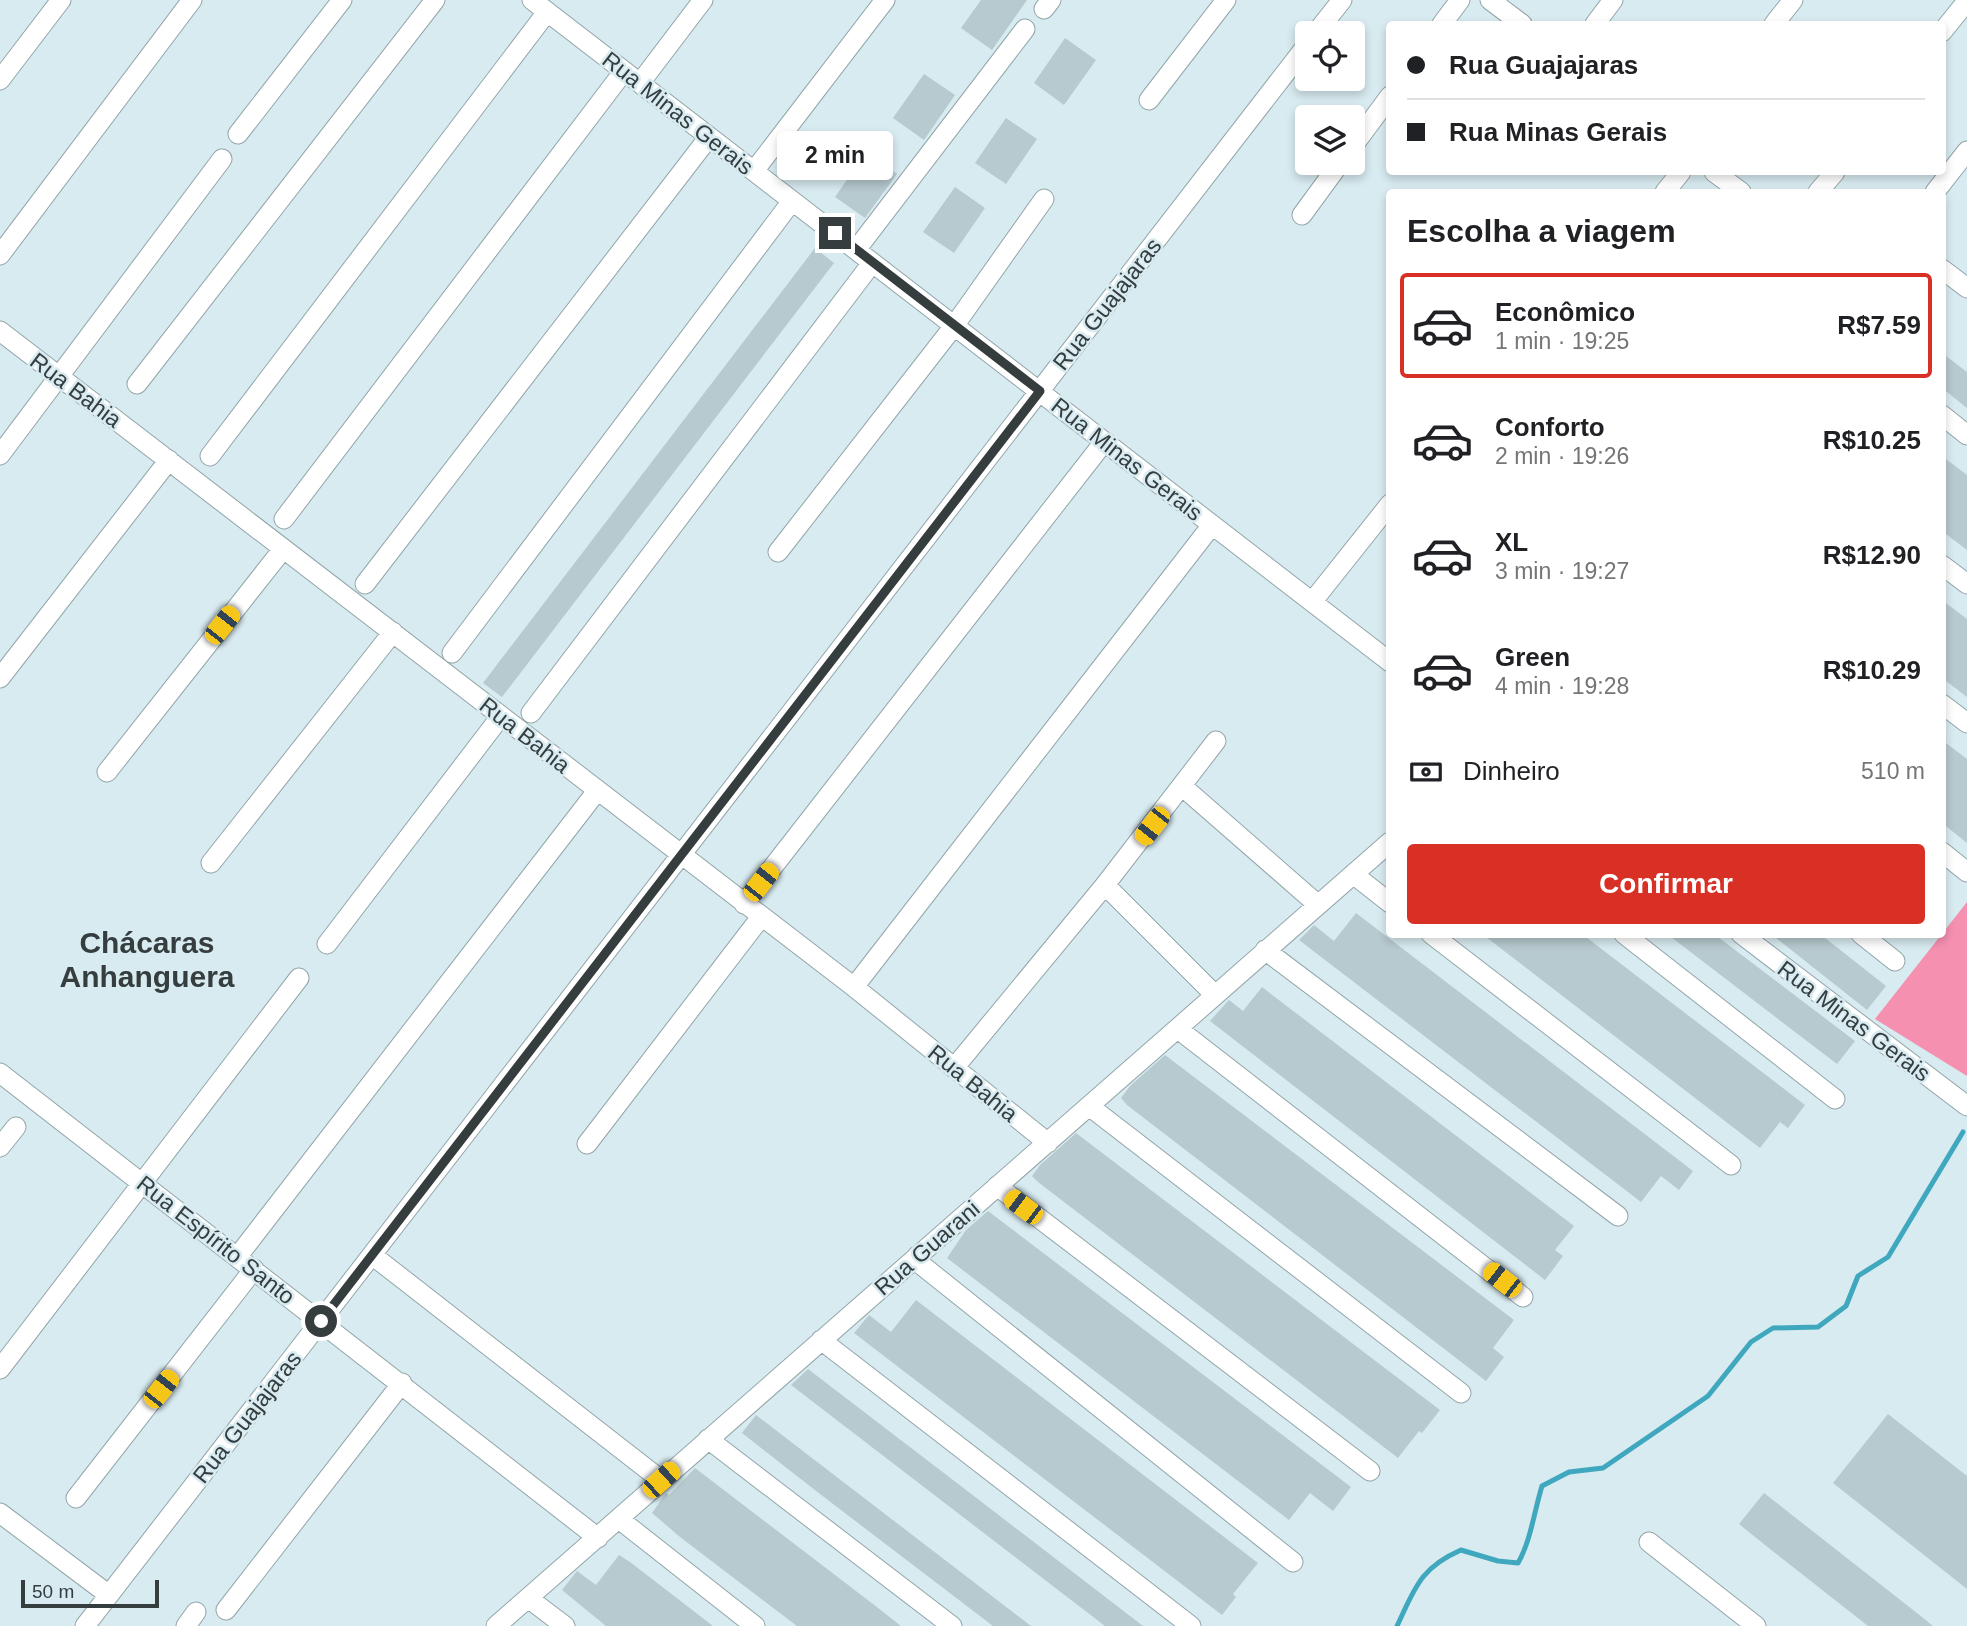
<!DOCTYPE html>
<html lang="pt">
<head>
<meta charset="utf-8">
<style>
  body { margin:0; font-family:Arial,sans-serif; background:#f6f6f6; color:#202124; height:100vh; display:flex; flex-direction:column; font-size:26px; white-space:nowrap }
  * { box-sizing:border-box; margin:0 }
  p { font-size:23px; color:#757577 }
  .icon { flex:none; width:38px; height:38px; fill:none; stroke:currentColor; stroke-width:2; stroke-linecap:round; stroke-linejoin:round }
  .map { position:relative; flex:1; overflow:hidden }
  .drawer { position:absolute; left:1386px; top:189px; width:560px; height:749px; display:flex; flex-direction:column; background:#fff; border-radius:7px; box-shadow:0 4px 10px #0003 }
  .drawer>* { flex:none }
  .top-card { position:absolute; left:1386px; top:21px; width:560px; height:154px; border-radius:7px; box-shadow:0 4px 10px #0003; display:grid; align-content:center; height:154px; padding:0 21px; background:#fff }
  .fabs { position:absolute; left:1295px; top:21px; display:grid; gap:14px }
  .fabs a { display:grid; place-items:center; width:70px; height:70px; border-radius:7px; background:#fff; box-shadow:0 4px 10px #0003; font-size:35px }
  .scale { position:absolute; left:21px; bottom:18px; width:138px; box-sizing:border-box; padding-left:7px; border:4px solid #353d3f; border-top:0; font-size:19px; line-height:24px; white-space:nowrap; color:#353d3f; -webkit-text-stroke:5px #d8ebf0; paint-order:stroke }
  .end { position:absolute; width:32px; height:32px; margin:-16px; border:9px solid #353d3f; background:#fff; box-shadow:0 0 0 4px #fff }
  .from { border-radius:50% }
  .bubble { position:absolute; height:49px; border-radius:7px; background:#fff; box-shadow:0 4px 10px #0003; font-size:23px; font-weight:600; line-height:49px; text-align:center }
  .car { position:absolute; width:21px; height:42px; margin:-21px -10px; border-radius:9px; box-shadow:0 0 5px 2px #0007; background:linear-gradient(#f5c518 24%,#345 0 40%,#f5c518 0 76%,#345 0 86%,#f5c518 0) }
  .top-card b { display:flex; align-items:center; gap:24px; height:66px; font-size:26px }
  .top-card b+b { border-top:2px solid #e0e0e0 }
  .top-card i { width:18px; height:18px; background:#202124 }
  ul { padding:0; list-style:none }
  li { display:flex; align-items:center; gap:21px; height:105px; margin:0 14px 10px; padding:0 7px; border:4px solid transparent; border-radius:7px }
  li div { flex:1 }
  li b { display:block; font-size:26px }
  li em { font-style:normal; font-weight:600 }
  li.on { border-color:#d93025 }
  li>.icon { width:63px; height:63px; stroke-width:1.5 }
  h2 { padding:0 21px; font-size:32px; line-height:84px }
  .pay { display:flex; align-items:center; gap:18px; height:77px; padding:0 21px; font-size:26px }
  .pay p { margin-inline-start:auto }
  .button { display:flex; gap:14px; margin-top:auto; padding:14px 21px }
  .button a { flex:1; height:80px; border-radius:7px; background:#d93025; color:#fff; font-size:28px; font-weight:600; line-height:80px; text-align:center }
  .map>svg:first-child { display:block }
  .forest { fill:#f590b1 }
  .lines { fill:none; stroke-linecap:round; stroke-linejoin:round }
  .stream { stroke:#40a8be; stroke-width:5 }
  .building { fill:#b7cacf }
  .minor-casing { stroke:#92a5a9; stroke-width:21 }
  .minor { stroke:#fff; stroke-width:19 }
  .route { stroke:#353d3f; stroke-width:9 }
  .labels { text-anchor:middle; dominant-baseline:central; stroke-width:5; stroke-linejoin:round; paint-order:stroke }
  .street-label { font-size:23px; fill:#353d3f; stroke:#d8ebf0 }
  .district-label { font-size:30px; font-weight:bold; fill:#353d3f; stroke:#d8ebf0 }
</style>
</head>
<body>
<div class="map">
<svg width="1967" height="1626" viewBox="0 0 1967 1626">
  <rect width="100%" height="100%" fill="#d8ebf0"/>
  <path class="forest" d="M1967 902V1076L1875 1019Z"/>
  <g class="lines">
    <path class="stream" d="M1397 1626C1415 1588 1420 1568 1461 1550L1498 1561 1518 1563C1531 1540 1534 1512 1542 1486L1569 1472 1603 1468 1708 1396 1751 1342 1773 1328 1818 1327 1846 1306 1858 1276 1888 1257 1963 1132"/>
  </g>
  <path class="building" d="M981 0H1027L992 50 961 28Z
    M1065 38 1096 60 1064 105 1034 83Z
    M924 74 955 95 924 140 893 118Z
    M1006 118 1037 139 1006 184 975 163Z
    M866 152 897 174 865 218 835 197Z
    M955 187 985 208 954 253 923 232Z
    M815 248 834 263 502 697 483 683Z
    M1942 353 1967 372V408L1942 388Z
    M1942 456 1967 475V550L1942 531Z
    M1942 600 1967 619V697L1942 678Z
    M1942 740 1967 759V843L1942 823Z
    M1356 913 1693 1171 1679 1190 1661 1176 1641 1202 1299 940 1314 925 1334 941Z
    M1482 934H1582L1805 1105 1788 1128 1780 1122 1760 1148Z
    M1667 934H1714L1855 1041 1837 1064Z
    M1771 934H1820L1886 986 1867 1010Z
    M1262 987 1574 1226 1555 1250 1563 1256 1545 1280 1210 1021 1229 1000 1243 1011Z
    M1165 1055 1514 1320 1493 1348 1504 1357 1486 1381 1127 1105 1121 1098 1130 1086Z
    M1076 1133 1440 1410 1422 1433 1419 1431 1398 1458 1038 1182 1032 1176 1040 1165Z
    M988 1211 1351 1487 1333 1511 1310 1493 1289 1520 947 1258 966 1230Z
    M916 1300 1258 1563 1233 1594 1236 1597 1222 1615 854 1333 869 1315 891 1332Z
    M808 1369 970 1493 1143 1626H1105L791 1385Z
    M1888 1414 1967 1476V1589L1833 1483Z
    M756 1415 812 1458 1031 1626H993L820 1494 742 1433Z
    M695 1468 873 1604 901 1626H797L680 1537 652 1513 666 1493 669 1495Z
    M1764 1493 1922 1617 1933 1626H1868L1765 1545 1739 1524Z
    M619 1555 630 1562 713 1626H606L562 1590 577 1571 596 1585Z"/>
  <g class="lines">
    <defs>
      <path id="minor" d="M532 0 1390 662
        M1490 0 1522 24
        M1044 9 1051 0
        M1442 24 1460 0
        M1595 24 1613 0
        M1774 24 1793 0
        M1942 32 1967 1
        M1316 33 1342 0
        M0 80 61 0
        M640 83 703 0
        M1149 100 1226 0
        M238 134 342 0
        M1353 146 1390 96
        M754 171 885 0
        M1714 172 1741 192
        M1665 192 1681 172
        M1818 192 1835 172
        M1935 192 1967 151
        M1302 215 1340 163
        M856 250 1025 29
        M0 255 192 0
        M1942 269 1967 288
        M0 331 854 987 1048 1143
        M137 384 435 0
        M1942 415 1967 435
        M0 455 222 159
        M210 456 547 12
        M284 519 624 71
        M778 552 954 326 1044 199
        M1942 565 1967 584
        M365 584 709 137
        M1312 602 1390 504
        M452 653 792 201
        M0 678 169 460
        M1942 704 1967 723
        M531 713 872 263
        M107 772 283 549
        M1183 787 1317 904
        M1942 852 1967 872
        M211 863 393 632
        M1353 874 1390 903
        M1105 885 1215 995
        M744 904 1104 442
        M1431 934 1731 1165
        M1624 934 1835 1099
        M1741 934 1967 1106
        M1861 934 1895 961
        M327 944 501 716
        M1265 950 1618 1216
        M854 987 1212 525
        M1178 1029 1523 1297
        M954 1068 1105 885 1216 741
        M0 1073 598 1538
        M1089 1106 1461 1393
        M587 1144 761 917
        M0 1147 16 1127
        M997 1186 1370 1471
        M372 1255 661 1480
        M238 1256 597 791
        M917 1256 919 1263 1293 1562
        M821 1340 1191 1626
        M0 1369 299 978
        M708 1439 952 1626
        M76 1498 254 1269
        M0 1513 109 1595
        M619 1519 755 1626
        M1649 1542 1756 1626
        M528 1598 565 1626
        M226 1610 402 1383
        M85 1626 1307 45
        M186 1626 196 1612
        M496 1626 1390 842"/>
    </defs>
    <use href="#minor" class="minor-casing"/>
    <use href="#minor" class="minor"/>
  </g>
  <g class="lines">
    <path class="route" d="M321 1321 1040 391 835 233"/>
  </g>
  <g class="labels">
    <g class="street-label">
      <text transform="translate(678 113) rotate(38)">Rua Minas Gerais</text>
      <text transform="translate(1107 304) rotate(-52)">Rua Guajajaras</text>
      <text transform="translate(76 390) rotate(37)">Rua Bahia</text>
      <text transform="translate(1127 459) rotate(38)">Rua Minas Gerais</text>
      <text transform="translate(525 735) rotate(38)">Rua Bahia</text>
      <text transform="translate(1854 1021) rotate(37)">Rua Minas Gerais</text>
      <text transform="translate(973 1083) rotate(39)">Rua Bahia</text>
      <text transform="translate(216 1240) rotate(38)">Rua Espírito Santo</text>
      <text transform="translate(927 1248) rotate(-41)">Rua Guarani</text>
      <text transform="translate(247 1417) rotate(-52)">Rua Guajajaras</text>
    </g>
    <g class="district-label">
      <text x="147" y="942">Chácaras<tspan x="147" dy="34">Anhanguera</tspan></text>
    </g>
  </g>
</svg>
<div class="fabs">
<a><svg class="icon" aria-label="locate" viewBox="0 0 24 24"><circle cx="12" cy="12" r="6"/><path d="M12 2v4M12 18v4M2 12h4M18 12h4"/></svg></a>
<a><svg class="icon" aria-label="layers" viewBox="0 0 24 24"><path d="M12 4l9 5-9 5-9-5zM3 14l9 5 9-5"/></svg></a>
</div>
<div class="scale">50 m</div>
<i class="end from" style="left:321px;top:1321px"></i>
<i class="end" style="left:835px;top:233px"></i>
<div class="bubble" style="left:777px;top:131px;width:116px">2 min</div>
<i class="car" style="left:222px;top:625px;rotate:38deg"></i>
<i class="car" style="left:1152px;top:826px;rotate:218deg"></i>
<i class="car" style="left:761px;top:882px;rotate:38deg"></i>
<i class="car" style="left:1023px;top:1207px;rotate:307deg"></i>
<i class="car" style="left:1502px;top:1280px;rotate:308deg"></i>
<i class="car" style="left:161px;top:1389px;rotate:38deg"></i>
<i class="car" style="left:661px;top:1480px;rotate:48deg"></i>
<div class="top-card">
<b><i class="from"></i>Rua Guajajaras</b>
<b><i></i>Rua Minas Gerais</b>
</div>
<section class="drawer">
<h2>Escolha a viagem</h2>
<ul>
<li class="on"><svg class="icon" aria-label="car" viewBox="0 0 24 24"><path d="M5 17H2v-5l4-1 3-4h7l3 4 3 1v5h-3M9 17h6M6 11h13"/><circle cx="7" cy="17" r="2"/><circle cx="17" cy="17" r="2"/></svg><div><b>Econômico</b><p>1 min · 19:25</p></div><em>R$7.59</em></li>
<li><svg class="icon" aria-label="car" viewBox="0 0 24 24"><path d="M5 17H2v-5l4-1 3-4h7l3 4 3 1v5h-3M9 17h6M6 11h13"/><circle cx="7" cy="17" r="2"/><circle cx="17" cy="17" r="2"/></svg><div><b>Conforto</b><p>2 min · 19:26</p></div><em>R$10.25</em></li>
<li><svg class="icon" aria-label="car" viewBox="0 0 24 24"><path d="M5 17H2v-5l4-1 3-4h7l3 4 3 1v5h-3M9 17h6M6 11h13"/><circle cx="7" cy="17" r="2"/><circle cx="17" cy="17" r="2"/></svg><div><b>XL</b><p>3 min · 19:27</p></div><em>R$12.90</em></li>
<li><svg class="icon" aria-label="car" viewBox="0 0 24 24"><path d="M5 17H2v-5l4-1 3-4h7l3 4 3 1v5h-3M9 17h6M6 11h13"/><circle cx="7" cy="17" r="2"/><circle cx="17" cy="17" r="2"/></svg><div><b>Green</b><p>4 min · 19:28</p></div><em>R$10.29</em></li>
</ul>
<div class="pay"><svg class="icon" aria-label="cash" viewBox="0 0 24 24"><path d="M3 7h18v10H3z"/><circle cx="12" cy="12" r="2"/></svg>Dinheiro<p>510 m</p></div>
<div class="button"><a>Confirmar</a></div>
</section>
</div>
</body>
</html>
